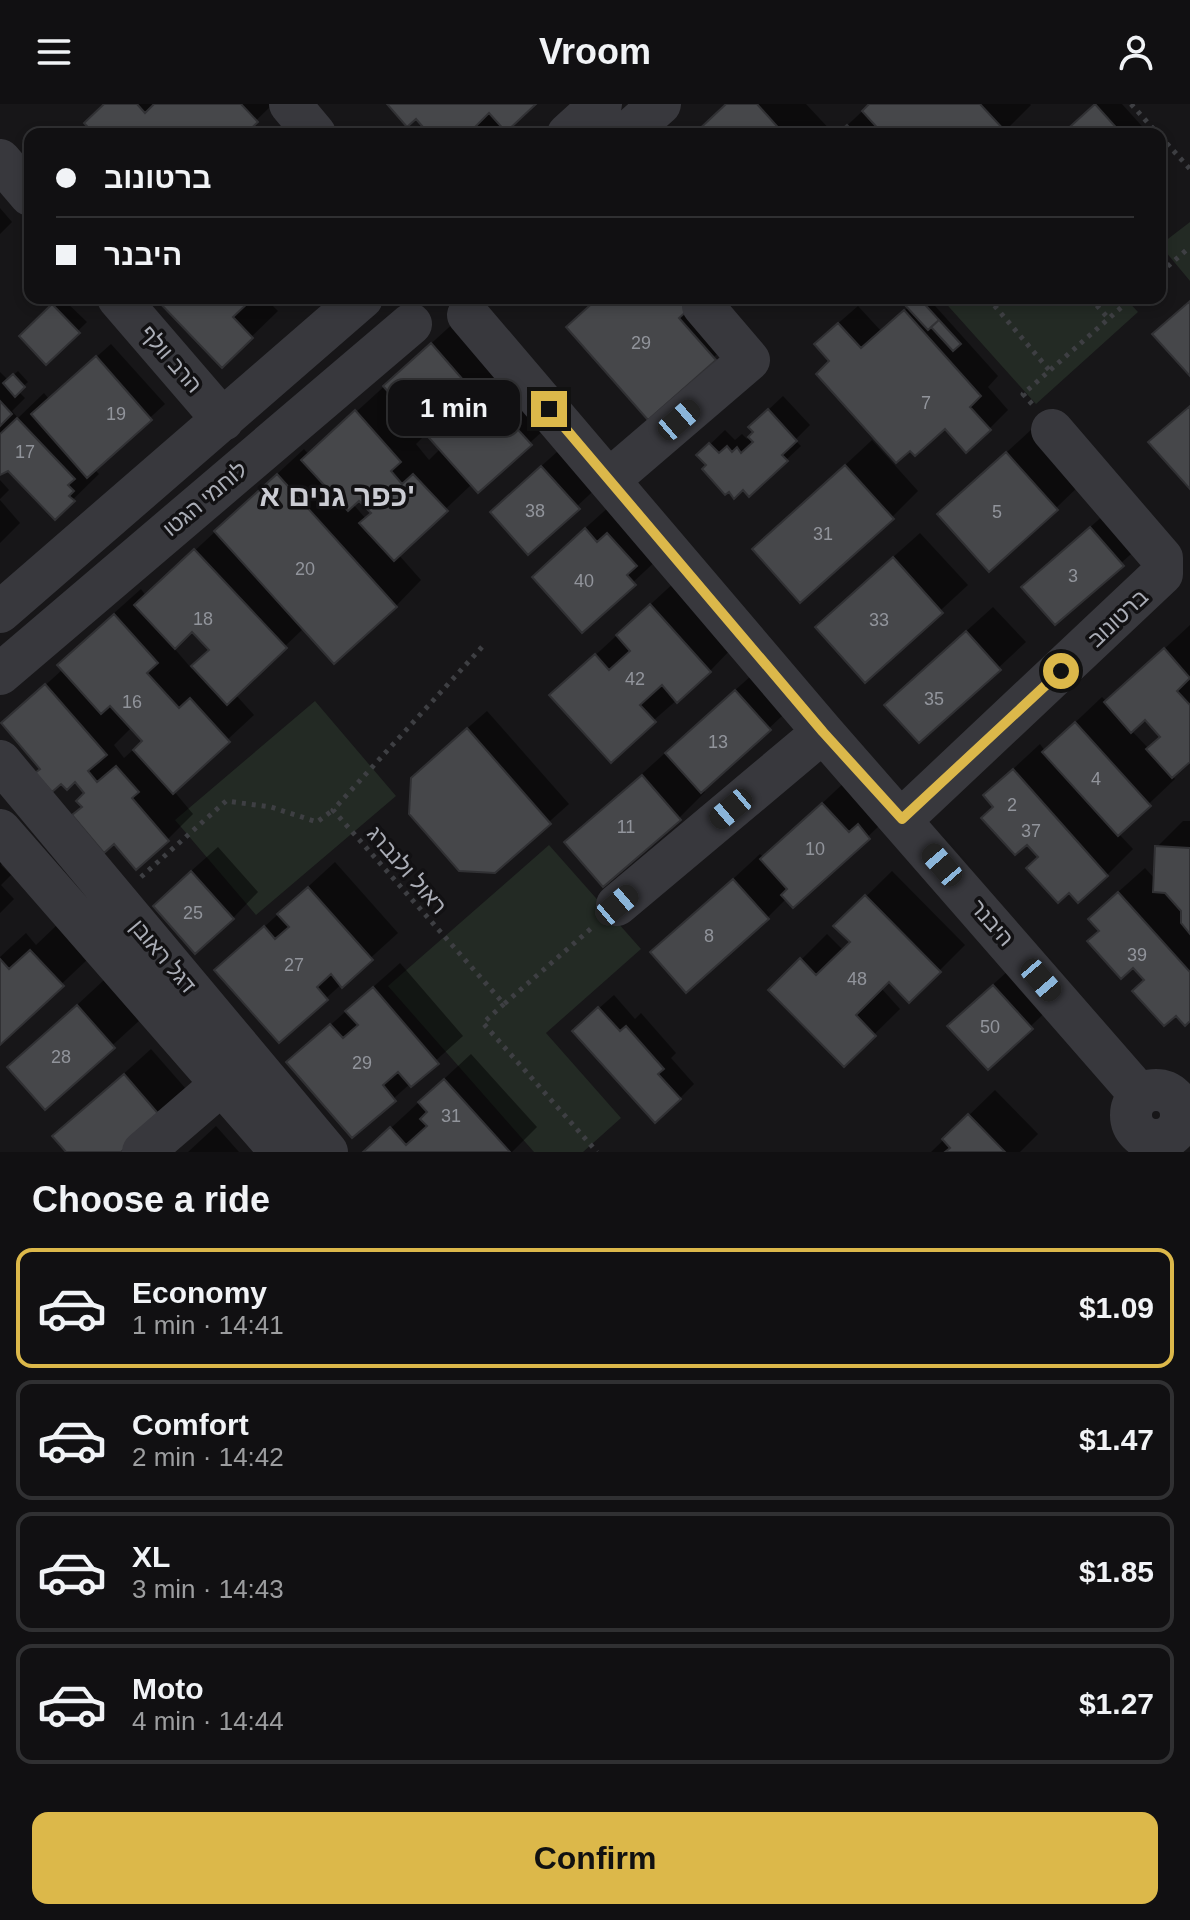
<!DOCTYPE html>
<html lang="en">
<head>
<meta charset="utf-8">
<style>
  body { margin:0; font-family:Arial,"Noto Sans Hebrew",sans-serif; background:#1e1e20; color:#f1f3f6; height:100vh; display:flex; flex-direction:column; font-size:30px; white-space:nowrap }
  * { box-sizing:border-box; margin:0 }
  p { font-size:26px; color:#9c9d9f }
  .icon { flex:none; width:44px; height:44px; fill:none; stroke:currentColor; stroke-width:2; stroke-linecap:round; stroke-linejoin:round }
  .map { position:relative; height:1048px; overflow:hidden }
  .drawer { display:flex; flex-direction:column; background:#111012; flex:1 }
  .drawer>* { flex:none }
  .banner { position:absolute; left:24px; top:24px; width:1142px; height:176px; border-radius:16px; box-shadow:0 4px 12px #0003,0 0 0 2px #303032; display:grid; align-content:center; height:176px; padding:0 32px; background:#111012 }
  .end { position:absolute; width:36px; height:36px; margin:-18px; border:10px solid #dcb84a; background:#111; box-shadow:0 0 0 4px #111 }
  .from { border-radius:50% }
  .bubble { position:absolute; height:56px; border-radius:16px; background:#111012; box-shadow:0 4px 12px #0003,0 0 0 2px #303032; font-size:26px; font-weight:800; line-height:56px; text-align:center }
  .car { position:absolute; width:24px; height:48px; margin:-24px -12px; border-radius:10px; box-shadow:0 0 6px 2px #0007; background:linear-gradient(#222 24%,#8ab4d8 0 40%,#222 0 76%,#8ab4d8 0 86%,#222 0) }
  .banner b { display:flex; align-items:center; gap:28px; height:76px; font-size:30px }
  .banner b+b { border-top:2px solid #303032 }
  .banner i { width:20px; height:20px; background:#f1f3f6 }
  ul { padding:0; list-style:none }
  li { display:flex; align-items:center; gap:24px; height:120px; margin:0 16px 12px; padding:0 16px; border:4px solid #303032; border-radius:16px }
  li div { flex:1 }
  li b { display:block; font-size:30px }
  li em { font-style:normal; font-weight:800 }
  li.selected { border-color:#dcb84a }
  li>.icon { width:72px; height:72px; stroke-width:1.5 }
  h2 { padding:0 32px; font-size:36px; line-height:96px }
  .action { display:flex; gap:16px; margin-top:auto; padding:16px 32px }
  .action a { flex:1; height:92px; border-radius:16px; background:#dcb84a; color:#111; font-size:32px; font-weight:800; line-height:92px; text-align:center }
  header { display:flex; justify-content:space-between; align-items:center; height:104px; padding:0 32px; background:#111012; font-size:36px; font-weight:800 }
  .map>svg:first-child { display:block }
  .green { fill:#232a24 }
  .shadow { fill:#0007; fill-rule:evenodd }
  .building { fill:#46474a; stroke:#313134; stroke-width:2 }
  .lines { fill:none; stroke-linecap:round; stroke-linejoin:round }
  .path { stroke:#3e3f43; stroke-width:5; stroke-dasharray:4 6; stroke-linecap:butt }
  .minor { stroke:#38383d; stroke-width:42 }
  .route { stroke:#dcb84a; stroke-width:10 }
  .labels { text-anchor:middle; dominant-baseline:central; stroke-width:7; stroke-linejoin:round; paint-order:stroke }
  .number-label { font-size:18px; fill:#91949b }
  .street-label { font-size:22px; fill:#aaadb6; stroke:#121113 }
  .district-label { font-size:30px; font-weight:bold; fill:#cbccd3; stroke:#121113 }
</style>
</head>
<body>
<header><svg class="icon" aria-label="menu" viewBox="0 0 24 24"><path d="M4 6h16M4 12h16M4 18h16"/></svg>Vroom<svg class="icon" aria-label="person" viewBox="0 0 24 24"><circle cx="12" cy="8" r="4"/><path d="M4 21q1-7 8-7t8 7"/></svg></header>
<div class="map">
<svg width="1190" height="1048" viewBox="0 0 1190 1048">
  <rect width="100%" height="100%" fill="#171618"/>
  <path class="green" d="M1190 118V177L1160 141Z
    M941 194H1125L1138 208 1036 300Z
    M315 597 396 692 256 811 175 716Z
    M549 741 641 845 546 929 621 1014 583 1048H534L388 882Z"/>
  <path class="shadow" d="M106 0H273L242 30H97Z
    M390 0H533L499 30H431L416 13Z
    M727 0H806L834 30H695Z
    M870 0H1030L1031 1 1002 30H838Z
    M1096 0H1122L1149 30H1063Z
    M0 104 12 118 0 130Z
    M62 194 87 218 46 258 22 232Z
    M158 194H265L278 207 222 261Z
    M598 194H710L741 228 649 313 569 223Z
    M911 194H928L998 272 988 283 1008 306 990 324 945 323 831 257 835 222 858 202 881 227 910 202Z
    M458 215 557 314 478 386 472 380 398 450 421 476 396 502 304 524 235 590 254 611 173 686 193 710 167 736 84 702 87 689 76 676 42 665 4 619 63 565 59 561 85 535 141 485 146 492 304 345 309 351ZM427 329 441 344 429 356 416 340ZM359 394 373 408 366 415 353 400ZM192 525 211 546 192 565 173 543ZM132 623 144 636 124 654 114 641Z
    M111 240 165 300 94 365 99 370 55 413 8 364 0 368V268L8 276 18 267 28 278 18 287 25 294 12 307 18 314 44 289 49 295Z
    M783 292 810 321 795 336 801 342 786 356 708 361 699 351 725 326 735 336 742 330 747 335 755 328 765 309Z
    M1033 324 1082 379 1056 404 940 410Z
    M872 336 918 387 892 413 755 445Z
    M568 338 604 377 528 448 518 383Z
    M0 376 9 386 0 395Z
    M0 396 20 419 0 439Z
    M1117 399 1149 434 1055 518 1024 483Z
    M612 400 660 453 582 526 560 447Z
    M920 429 968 481 865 576 843 498Z
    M677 476 735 541 710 567 654 616 552 591Z
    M993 503 1026 538 920 637 913 575Z
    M1190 521V655L1172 671 1175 675 1118 729 1133 745 1107 771 1040 752 985 691 1040 640 1045 647 1102 593 1107 598ZM1145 614 1162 632 1149 645 1131 626Z
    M762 562 796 599 703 686 705 688 679 714 566 738Z
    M487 607 569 700 494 767 432 655Z
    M849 674 895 707 794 802 787 794 767 814 653 849 760 750 764 754Z
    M1183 717H1190V914L1146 876 1101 826 1117 789 1145 764 1155 775 1157 743Z
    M218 743 258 788 233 814 181 776Z
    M0 747 7 754 1 761 11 771 1 781 14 795 0 809Z
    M335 758 398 829 280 936 217 866Z
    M892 767 965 841 909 897 889 876 881 884 900 905 844 960 771 886 827 830 843 846 852 838 836 822Z
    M57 821 88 855 0 938V853L26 829 36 841Z
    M1020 856 1057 897 988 963 976 896Z
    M400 859 463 932 352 1032 289 958Z
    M104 876 140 916 45 1003 10 963Z
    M614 891 635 915 641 909 676 949 671 954 694 980 680 994 589 913Z
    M151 945 186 985 118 1048H69L55 1032Z
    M471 950 537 1023 512 1048H365Z
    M995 986 1038 1030 1020 1048H931Z
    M216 1022 239 1048H188Z"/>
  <path class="building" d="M104 0H137L145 9 154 0H241L258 18 245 30H94L84 19Z
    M387 0H536L506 28 489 9 475 23 482 30H429L416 15 407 23Z
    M726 0H757L784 30H694Z
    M869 0H980L1007 29 883 30 862 7Z
    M1095 0 1122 30H1062Z
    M847 21 856 30H837Z
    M155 194H247L250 197 233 213 253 234 222 264Z
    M598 194H701L679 214 716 256 648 316 566 223Z
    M908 194H919L939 216 928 226 903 199Z
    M1190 197V272L1152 230Z
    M52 200 80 229 46 261 19 232Z
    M904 206 981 292 970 303 991 326 966 349 945 325 915 352 910 347 896 359 816 270 829 257 814 240 838 219 861 244Z
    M939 216 961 240 953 247 931 223Z
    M431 239 471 285 463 293 475 306 489 294 532 341 478 389 383 282Z
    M96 252 152 316 87 374 31 310Z
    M13 270 25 283 15 293 3 279Z
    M0 297 12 310 0 322Z
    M1190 302V385L1148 338Z
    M768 305 797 337 782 351 788 357 749 393 743 386 734 395 729 388 725 391 702 365 706 361 696 351 709 339 719 349 727 342 732 348 737 343 741 349 753 338 748 333 753 328 748 323Z
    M355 306 401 358 391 367 402 380 413 370 448 407 394 457 359 419 371 409 359 397 348 407 301 356Z
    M17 314 75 375 68 381 74 387 69 392 75 397 55 416 8 367 0 371V330Z
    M1006 348 1058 406 989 468 937 410Z
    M845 361 894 415 800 499 752 445Z
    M541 362 580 405 528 451 490 408Z
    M277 370 397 503 334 560 214 427Z
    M1090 423 1124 462 1055 521 1021 483Z
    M585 424 597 438 607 429 637 462 627 471 636 481 582 529 532 473Z
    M194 445 287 544 227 601 191 562 209 546 192 528 175 545 134 501Z
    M893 453 943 509 865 579 815 523Z
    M650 500 711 568 677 599 662 581 640 601 656 618 611 659 549 591 595 550 609 566 630 547 616 531Z
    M114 510 158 559 147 569 179 604 190 594 230 638 173 690 133 646 142 637 110 602 101 610 57 561Z
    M966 527 1001 566 919 639 884 601Z
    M1164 544 1190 574 1177 587 1190 601V658L1172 674 1146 645 1160 633 1145 616 1131 629 1104 598Z
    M45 580 107 651 88 667 97 678 116 662 139 688 132 694 169 737 136 766 114 740 104 749 72 711 82 703 76 697 84 689 75 678 67 686 61 680 52 688 35 669 40 665 1 619Z
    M735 586 771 626 701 689 665 649Z
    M1075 618 1151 702 1118 732 1042 648Z
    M467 624 551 720 495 769 459 767 409 710 411 674Z
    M1013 665 1108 772 1078 799 1069 789 1058 799 1026 764 1038 753 1027 741 1015 751 981 714 993 703 983 691Z
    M642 671 681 716 603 783 564 738Z
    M822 699 849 728 858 720 870 735 793 804 781 791 787 785 760 755Z
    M1155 742 1190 744V830L1181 819V807L1165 789 1153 788Z
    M191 767 234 815 195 850 153 802Z
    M733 775 769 815 686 889 650 848Z
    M308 783 373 856 342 884 331 870 317 883 328 896 279 939 214 866 264 822 275 835 289 823 277 810Z
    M1118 788 1190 868V917L1185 922 1176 912 1164 922 1132 887 1144 876 1133 864 1121 875 1087 837 1099 827 1088 815Z
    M865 791 941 868 909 899 889 878 856 911 876 932 844 963 768 886 800 854 816 871 850 838 833 822Z
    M30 846 64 882 0 941V855L9 865Z
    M993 881 1033 925 988 966 947 922Z
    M373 883 439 960 411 983 398 968 383 981 396 997 352 1034 286 958 330 920 343 934 358 921 345 907Z
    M77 901 115 944 45 1006 7 963Z
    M598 903 620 927 626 922 664 965 658 970 681 995 655 1019 572 927Z
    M124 970 161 1013 121 1048H66L52 1032Z
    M444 975 510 1048H363L390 1023 406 1041 427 1022 420 1015 427 1008 418 998Z
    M968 1010 1005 1048H945L950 1044 942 1035Z"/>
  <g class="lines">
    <path class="path" d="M1131 0 1158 30
      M1160 32 1190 65
      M1160 169 1190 143
      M988 194 1050 267
      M1090 194 1109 215
      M1032 300 1023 290 1132 194
      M482 543 333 706 504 900 594 822
      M141 773 226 697 271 703 317 718 333 706
      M504 900 483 919 597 1048"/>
    <path class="minor" d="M290 0 315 30
      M568 30 601 0
      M626 30 660 0
      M0 56 30 91
      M118 194 223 316
      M468 211 823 628 1140 991
      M609 376 749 256 703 202
      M0 508 362 194
      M0 570 411 220
      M0 657 327 1048
      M902 715 1162 470V454L1052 326
      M0 726 281 1048
      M617 801 823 628
      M1131 1011a25 25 0 1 1 50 0a25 25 0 1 1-50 0Z
      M143 1048 223 979"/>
  </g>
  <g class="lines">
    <path class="route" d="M549 305 823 628 902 715 1061 567"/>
  </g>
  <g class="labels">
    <g class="number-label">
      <text x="641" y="239">29</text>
      <text x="926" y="299">7</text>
      <text x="116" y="310">19</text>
      <text x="25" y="348">17</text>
      <text x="535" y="407">38</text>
      <text x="997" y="408">5</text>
      <text x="823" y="430">31</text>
      <text x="305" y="465">20</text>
      <text x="1073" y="472">3</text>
      <text x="584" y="477">40</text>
      <text x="203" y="515">18</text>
      <text x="879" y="516">33</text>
      <text x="635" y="575">42</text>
      <text x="934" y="595">35</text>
      <text x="132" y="598">16</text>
      <text x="718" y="638">13</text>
      <text x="1096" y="675">4</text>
      <text x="1012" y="701">2</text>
      <text x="626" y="723">11</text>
      <text x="1031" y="727">37</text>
      <text x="815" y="745">10</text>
      <text x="193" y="809">25</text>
      <text x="709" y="832">8</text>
      <text x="1137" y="851">39</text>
      <text x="294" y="861">27</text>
      <text x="857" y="875">48</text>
      <text x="990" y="923">50</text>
      <text x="61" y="953">28</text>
      <text x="362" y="959">29</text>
      <text x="451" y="1012">31</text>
    </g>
    <g class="street-label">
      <text transform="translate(171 255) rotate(49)">הרב וולף</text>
      <text transform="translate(205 395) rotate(-40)">לוחמי הגטו</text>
      <text transform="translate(1118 514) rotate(-43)">ברטונוב</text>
      <text transform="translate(407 766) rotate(49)">ראול ולנברג</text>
      <text transform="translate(992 819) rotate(49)">היבנר</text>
      <text transform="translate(163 852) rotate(50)">דגל ראובן</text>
    </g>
    <g class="district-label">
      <text x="337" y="391">כפר גנים א'</text>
    </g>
  </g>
</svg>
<i class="end from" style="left:1061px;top:567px"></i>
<i class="end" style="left:549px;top:305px"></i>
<div class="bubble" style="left:388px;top:276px;width:132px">1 min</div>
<i class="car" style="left:679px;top:316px;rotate:49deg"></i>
<i class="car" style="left:731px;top:705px;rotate:230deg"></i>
<i class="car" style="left:942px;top:761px;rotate:319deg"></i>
<i class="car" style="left:617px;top:801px;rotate:50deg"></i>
<i class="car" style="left:1041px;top:876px;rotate:139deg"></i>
<div class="banner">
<b><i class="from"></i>ברטונוב</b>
<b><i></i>היבנר</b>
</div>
</div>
<section class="drawer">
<h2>Choose a ride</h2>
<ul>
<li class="selected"><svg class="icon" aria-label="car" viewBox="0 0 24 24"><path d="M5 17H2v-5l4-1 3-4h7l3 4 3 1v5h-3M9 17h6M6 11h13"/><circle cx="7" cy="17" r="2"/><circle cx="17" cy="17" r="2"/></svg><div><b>Economy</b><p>1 min · 14:41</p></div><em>$1.09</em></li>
<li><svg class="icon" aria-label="car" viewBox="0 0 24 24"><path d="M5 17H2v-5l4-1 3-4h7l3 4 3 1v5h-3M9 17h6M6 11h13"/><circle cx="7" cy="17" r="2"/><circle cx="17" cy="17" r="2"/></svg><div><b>Comfort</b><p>2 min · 14:42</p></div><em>$1.47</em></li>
<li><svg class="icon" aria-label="car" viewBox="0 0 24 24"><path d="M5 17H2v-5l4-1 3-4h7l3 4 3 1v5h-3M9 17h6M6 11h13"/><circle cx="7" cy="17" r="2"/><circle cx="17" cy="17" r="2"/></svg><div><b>XL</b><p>3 min · 14:43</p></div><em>$1.85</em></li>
<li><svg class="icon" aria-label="car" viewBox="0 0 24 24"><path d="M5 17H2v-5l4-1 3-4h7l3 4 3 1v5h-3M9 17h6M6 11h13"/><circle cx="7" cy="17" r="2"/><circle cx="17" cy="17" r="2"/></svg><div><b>Moto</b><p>4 min · 14:44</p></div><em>$1.27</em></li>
</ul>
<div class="action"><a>Confirm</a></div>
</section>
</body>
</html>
